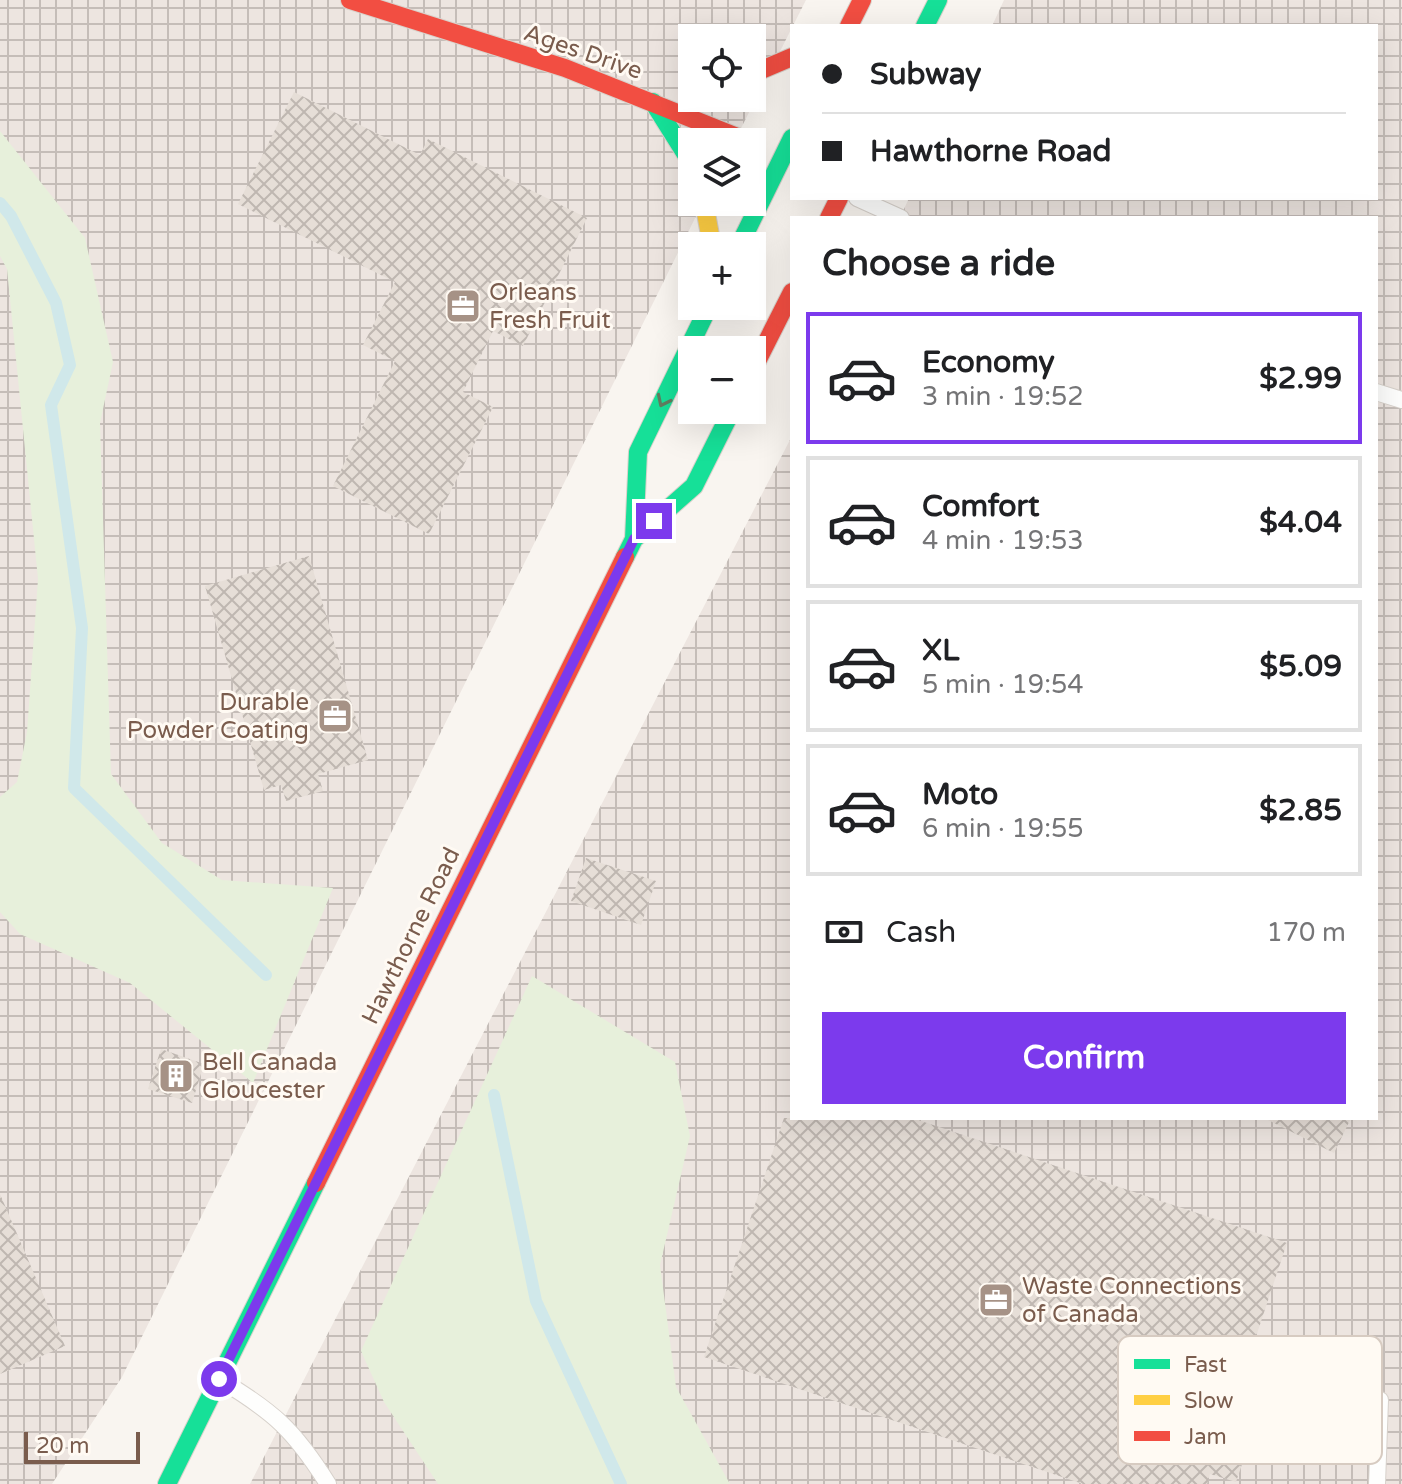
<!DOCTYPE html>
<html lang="en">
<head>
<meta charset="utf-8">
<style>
  body { margin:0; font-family:"Varela Round",sans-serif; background:#f2f2f2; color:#202124; height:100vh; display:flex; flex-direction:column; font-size:30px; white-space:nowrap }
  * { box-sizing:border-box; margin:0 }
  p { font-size:26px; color:#757577 }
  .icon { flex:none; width:44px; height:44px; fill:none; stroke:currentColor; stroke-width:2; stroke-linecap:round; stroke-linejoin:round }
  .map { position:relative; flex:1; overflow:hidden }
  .panel { position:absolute; left:790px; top:216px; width:588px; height:904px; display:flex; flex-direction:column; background:#fff; border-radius:0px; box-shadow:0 8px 32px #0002 }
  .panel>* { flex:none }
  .banner { position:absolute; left:790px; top:24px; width:588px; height:176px; border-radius:0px; box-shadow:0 8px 32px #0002; display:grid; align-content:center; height:176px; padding:0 32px; background:#fff }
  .buttons { position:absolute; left:678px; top:24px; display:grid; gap:16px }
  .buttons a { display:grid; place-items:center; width:88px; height:88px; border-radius:0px; background:#fff; box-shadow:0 8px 32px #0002; font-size:40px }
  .scale { position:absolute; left:24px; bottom:20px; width:116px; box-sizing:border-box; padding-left:8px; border:4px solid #7a5c4d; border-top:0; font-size:22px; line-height:28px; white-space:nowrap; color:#7a5c4d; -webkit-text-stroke:6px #fffaf3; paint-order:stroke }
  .end { position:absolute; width:36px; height:36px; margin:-18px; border:10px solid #7c3aed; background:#fff; box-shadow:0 0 0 4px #fff }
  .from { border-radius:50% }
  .banner b { display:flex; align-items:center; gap:28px; height:76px; font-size:30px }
  .banner b+b { border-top:2px solid #e0e0e0 }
  .banner i { width:20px; height:20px; background:#202124 }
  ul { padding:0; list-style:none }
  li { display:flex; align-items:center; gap:24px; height:132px; margin:0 16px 12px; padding:0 16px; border:4px solid #e0e0e0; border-radius:0px }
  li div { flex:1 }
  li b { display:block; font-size:30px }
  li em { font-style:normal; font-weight:700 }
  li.on { border-color:#7c3aed }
  li>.icon { width:72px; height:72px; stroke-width:1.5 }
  h2 { padding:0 32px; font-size:36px; line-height:96px }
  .pay { display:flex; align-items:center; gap:20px; height:88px; padding:0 32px; font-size:30px }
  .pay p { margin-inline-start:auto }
  .action { display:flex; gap:16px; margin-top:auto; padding:16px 32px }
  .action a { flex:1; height:92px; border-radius:0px; background:#7c3aed; color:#fff; font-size:32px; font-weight:700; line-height:92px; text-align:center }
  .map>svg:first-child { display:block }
  .industrial { fill:url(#industrial-grid); fill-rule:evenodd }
  .grass { fill:#e7f0db }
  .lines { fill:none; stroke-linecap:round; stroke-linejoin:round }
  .stream { stroke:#d0e8ea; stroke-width:12 }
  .building { fill:url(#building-cross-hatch) }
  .lane-casing { stroke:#d7d1cb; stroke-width:18 }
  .fast-casing { stroke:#d9d2cb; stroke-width:20 }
  .slow-casing { stroke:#d9d2cb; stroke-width:20 }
  .jam-casing { stroke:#d9d2cb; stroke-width:20 }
  .lane { stroke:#fefefd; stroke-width:16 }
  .fast { stroke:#16e098; stroke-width:18 }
  .slow { stroke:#ffcf43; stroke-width:18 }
  .jam { stroke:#f24e42; stroke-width:18 }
  .oneway { stroke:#617d60 }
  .route { stroke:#7c3aed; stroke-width:10 }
  .labels { text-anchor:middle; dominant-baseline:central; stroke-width:6; stroke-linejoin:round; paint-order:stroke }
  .street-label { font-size:24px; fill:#7a5c4d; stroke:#fffaf3 }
  .poi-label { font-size:24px; fill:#7a5c4d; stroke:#fffaf3; text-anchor:start }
  .key { fill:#fffaf3; stroke:#d7cbc1; stroke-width:2 }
  .key-label { font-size:22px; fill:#7a5c4d }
</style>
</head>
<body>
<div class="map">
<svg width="1402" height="1484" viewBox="0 0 1402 1484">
  <defs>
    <pattern id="industrial-grid" width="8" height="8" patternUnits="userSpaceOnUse" patternTransform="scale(2)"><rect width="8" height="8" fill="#ede5e0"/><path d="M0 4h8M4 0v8" fill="none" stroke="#c5bdb8"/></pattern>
    <pattern id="building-cross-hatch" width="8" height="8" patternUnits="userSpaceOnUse" patternTransform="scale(2)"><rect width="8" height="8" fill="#e6ded7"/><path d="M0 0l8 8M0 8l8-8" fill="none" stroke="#bfb7b1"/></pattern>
  </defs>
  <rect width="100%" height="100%" fill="#f9f5f0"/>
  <path class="industrial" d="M0 0H806L734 142H692L703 202 122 1377 52 1484H0ZM692 38H752V98H692Z
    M1004 0H1402V1484H250L792 436V1118H1376V218H900L909 198H1376V26H992Z"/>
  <path class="grass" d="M0 131 85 238 113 362 100 423 111 774 162 843 222 880 333 888 253 1083 130 983 20 934 0 912V797L17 782 27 732 38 579 7 269 0 256Z
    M532 976 675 1062 690 1136 660 1265 676 1387 730 1484H438L384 1402 361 1351Z"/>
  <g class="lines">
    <path class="stream" d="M0 203 11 216 56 303 70 365 51 405 82 628 74 788 266 975
      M494 1095 536 1301 621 1484"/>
  </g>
  <path class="building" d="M294 92 420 155 428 139 587 218 523 346 493 331 463 392 493 407 429 534 333 486 395 361 363 345 395 282 238 204Z
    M309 556 368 760 318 774 323 791 286 801 281 785 264 790 205 586Z
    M586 858 656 881 641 925 571 901Z
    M161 1049 204 1064 192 1103 148 1089Z
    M784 1118H912L1287 1243 1229 1418 1254 1429 1236 1482 1210 1474 1207 1484H1083L704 1357Z
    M1264 1118H1351L1334 1153Z
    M0 1194 65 1346 0 1374Z"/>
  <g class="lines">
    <defs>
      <path id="lane" d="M857 198 901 218
        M1376 392 1402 400
        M219 1379C274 1412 294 1430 328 1484
        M1377 1484 1380 1400"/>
      <path id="fast" d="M925 26 938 0
        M653 102 692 164
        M739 246 792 138
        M634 539 638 452 709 306
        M625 557 634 539 694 486 732 410
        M167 1484 316 1183"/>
      <path id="slow" d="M704 202 712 246"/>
      <path id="jam" d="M350 0 565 68 750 142
        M849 26 862 0
        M752 74 792 57
        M829 218 839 198
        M752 371 792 292
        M316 1183 625 557"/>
    </defs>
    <use href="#lane" class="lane-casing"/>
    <use href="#fast" class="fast-casing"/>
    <use href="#slow" class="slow-casing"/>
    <use href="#jam" class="jam-casing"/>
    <use href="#lane" class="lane"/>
    <use href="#fast" class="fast"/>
    <use href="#slow" class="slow"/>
    <use href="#jam" class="jam"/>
  </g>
  <defs><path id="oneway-chevron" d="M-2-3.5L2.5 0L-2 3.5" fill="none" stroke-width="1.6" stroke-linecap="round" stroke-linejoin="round" transform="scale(2)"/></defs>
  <use class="oneway" href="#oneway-chevron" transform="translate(663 401) rotate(116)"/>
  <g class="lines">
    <path class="route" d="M219 1379 634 539 654 521"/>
  </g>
  <defs>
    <symbol id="office-square" viewBox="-11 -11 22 22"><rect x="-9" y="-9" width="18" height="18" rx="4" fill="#a69286" stroke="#fffaf3"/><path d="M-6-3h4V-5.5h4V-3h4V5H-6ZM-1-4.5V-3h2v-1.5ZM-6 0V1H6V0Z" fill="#fff"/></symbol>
    <symbol id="building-square" viewBox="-11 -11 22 22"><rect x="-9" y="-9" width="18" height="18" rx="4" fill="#a69286" stroke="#fffaf3"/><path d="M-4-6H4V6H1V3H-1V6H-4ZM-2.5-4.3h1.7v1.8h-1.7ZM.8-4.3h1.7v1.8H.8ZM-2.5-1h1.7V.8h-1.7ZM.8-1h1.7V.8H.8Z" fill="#fff"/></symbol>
  </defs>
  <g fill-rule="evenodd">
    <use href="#office-square" x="443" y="286" width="40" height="40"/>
    <use href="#office-square" x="315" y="696" width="40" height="40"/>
    <use href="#building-square" x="156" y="1056" width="40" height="40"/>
    <use href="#office-square" x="976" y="1280" width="40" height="40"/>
  </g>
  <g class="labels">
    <g class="street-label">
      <text transform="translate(583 52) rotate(19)">Ages Drive</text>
      <text transform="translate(411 936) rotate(-64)">Hawthorne Road</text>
    </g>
    <g class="poi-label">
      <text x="489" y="292">Orleans<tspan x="489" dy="28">Fresh Fruit</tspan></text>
      <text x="309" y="702" text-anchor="end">Durable<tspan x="309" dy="28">Powder Coating</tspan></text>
      <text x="202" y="1062">Bell Canada<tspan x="202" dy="28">Gloucester</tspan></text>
      <text x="1022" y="1286">Waste Connections<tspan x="1022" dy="28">of Canada</tspan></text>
    </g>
  </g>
  <rect x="1118" y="1336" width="264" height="128" rx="12" class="key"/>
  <rect x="1134" y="1359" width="36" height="10" fill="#16e098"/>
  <rect x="1134" y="1395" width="36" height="10" fill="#ffcf43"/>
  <rect x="1134" y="1431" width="36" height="10" fill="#f24e42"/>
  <g class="key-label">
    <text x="1184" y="1372">Fast</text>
    <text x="1184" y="1408">Slow</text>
    <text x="1184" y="1444">Jam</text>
  </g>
</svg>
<div class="buttons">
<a><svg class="icon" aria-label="locate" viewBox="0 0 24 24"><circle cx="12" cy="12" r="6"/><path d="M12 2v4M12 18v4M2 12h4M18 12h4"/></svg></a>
<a><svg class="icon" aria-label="layers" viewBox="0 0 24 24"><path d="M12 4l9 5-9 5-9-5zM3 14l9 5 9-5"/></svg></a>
<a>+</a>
<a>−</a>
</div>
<div class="scale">20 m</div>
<i class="end from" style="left:219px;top:1379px"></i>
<i class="end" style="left:654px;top:521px"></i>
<div class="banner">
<b><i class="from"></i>Subway</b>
<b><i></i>Hawthorne Road</b>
</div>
<section class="panel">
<h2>Choose a ride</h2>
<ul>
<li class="on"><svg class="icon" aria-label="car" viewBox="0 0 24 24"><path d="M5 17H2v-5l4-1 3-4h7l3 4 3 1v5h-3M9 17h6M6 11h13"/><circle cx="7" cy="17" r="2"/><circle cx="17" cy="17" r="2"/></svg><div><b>Economy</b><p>3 min · 19:52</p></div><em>$2.99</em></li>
<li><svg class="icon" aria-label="car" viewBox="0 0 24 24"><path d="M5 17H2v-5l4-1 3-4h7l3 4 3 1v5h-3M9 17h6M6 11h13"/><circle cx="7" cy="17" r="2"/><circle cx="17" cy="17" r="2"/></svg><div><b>Comfort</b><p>4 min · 19:53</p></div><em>$4.04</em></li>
<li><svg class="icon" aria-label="car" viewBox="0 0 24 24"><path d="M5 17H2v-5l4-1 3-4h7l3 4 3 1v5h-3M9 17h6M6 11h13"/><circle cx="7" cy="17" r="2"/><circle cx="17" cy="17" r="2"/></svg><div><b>XL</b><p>5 min · 19:54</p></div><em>$5.09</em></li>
<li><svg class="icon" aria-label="car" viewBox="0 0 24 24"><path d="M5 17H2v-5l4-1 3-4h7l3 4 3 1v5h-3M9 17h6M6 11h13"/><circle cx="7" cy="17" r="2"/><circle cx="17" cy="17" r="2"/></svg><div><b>Moto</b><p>6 min · 19:55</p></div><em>$2.85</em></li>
</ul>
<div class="pay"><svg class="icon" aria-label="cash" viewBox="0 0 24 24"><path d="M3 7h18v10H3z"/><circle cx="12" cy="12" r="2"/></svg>Cash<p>170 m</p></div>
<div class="action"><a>Confirm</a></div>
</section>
</div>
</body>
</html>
